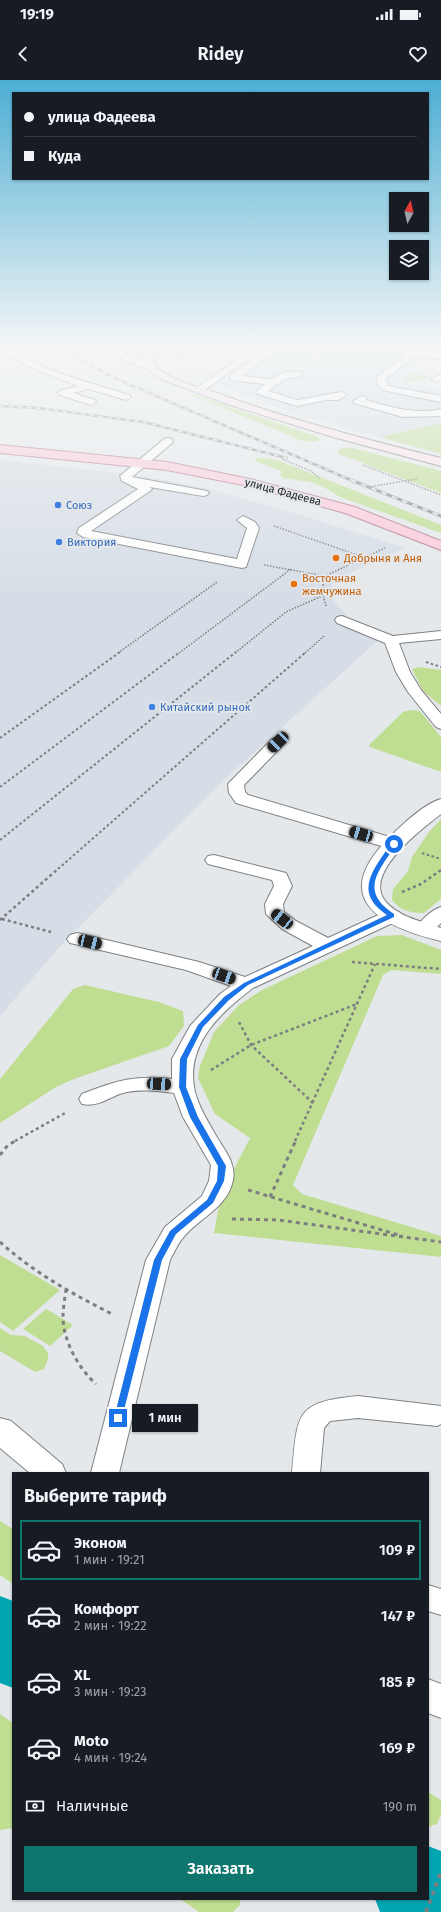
<!DOCTYPE html>
<html lang="ru">
<head>
<meta charset="utf-8">
<style>
  body { margin:0; font-family:"Fira Sans",sans-serif; background:#242831; color:#f1f3f6; height:100vh; display:flex; flex-direction:column; font-size:15px; white-space:nowrap }
  * { box-sizing:border-box; margin:0 }
  p { font-size:13px; color:#9ea1a6 }
  .icon { flex:none; width:22px; height:22px; fill:none; stroke:currentColor; stroke-width:2; stroke-linecap:round; stroke-linejoin:round }
  .map { position:relative; flex:1; overflow:hidden }
  .sheet { position:absolute; left:12px; top:1392px; width:417px; height:428px; display:flex; flex-direction:column; background:#171b24; border-radius:0px; box-shadow:0 1px 3px #0004 }
  .sheet>* { flex:none }
  .guide { position:absolute; left:12px; top:12px; width:417px; height:88px; border-radius:0px; box-shadow:0 1px 3px #0004; display:grid; align-content:center; height:88px; padding:0 12px; background:#171b24 }
  .needle { width:26px; rotate:8deg }
  .controls { position:absolute; left:389px; top:112px; display:grid; gap:8px }
  .controls a { display:grid; place-items:center; width:40px; height:40px; border-radius:0px; background:#171b24; box-shadow:0 1px 3px #0004; font-size:20px }
  .end { position:absolute; width:18px; height:18px; margin:-9px; border:5px solid #1a73e8; background:#fff; box-shadow:0 0 0 2px #fff }
  .from { border-radius:50% }
  .bubble { position:absolute; height:28px; border-radius:0px; background:#171b24; box-shadow:0 1px 3px #0004; font-size:13px; font-weight:600; line-height:28px; text-align:center }
  .car { position:absolute; width:12px; height:24px; margin:-12px -6px; border-radius:5px; box-shadow:0 0 3px 1px #0007; background:linear-gradient(#222 24%,#8ab4d8 0 40%,#222 0 76%,#8ab4d8 0 86%,#222 0) }
  .guide b { display:flex; align-items:center; gap:14px; height:38px; font-size:15px }
  .guide b+b { border-top:1px solid #363941 }
  .guide i { width:10px; height:10px; background:#f1f3f6 }
  ul { padding:0; list-style:none }
  li { display:flex; align-items:center; gap:12px; height:60px; margin:0 8px 6px; padding:0 4px; border:2px solid transparent; border-radius:0px }
  li div { flex:1 }
  li b { display:block; font-size:15px }
  li em { font-style:normal; font-weight:600 }
  li.on { border-color:#0f766e }
  li>.icon { width:36px; height:36px; stroke-width:1.5 }
  h2 { padding:0 12px; font-size:18px; line-height:48px }
  .pay { display:flex; align-items:center; gap:10px; height:44px; padding:0 12px; font-size:15px }
  .pay p { margin-inline-start:auto }
  .primary-button { display:flex; gap:8px; margin-top:auto; padding:8px 12px }
  .primary-button a { flex:1; height:46px; border-radius:0px; background:#0f766e; color:#fff; font-size:16px; font-weight:600; line-height:46px; text-align:center }
  .status { display:flex; justify-content:space-between; align-items:center; height:28px; padding:0 20px; background:#171b24; direction:ltr }
  .status svg { height:11px; fill:currentColor }
  header { display:flex; justify-content:space-between; align-items:center; height:52px; padding:0 12px; background:#171b24; font-size:18px; font-weight:600 }
  .map>svg:first-child { display:block }
  .built { fill:#d6dde6 }
  .green { fill:#bfde92 }
  .lines { fill:none; stroke-linecap:round; stroke-linejoin:round }
  .river { fill:#03a5b3; fill-rule:evenodd }
  .lane-casing { stroke:#7e8083; stroke-width:2 }
  .street-casing { stroke:#7e8083; stroke-width:2 }
  .secondary-casing { stroke:#7e8083; stroke-width:2 }
  .primary-casing { stroke:#af768a; stroke-width:2 }
  .path-far4 { stroke:#7c7e80; stroke-width:1.5; stroke-dasharray:1.5 1.5; stroke-linecap:butt }
  .path-far3 { stroke:#7c7e80; stroke-width:2; stroke-dasharray:2.5 2.5; stroke-linecap:butt }
  .path-far2 { stroke:#7c7e80; stroke-width:2.5; stroke-dasharray:3 3; stroke-linecap:butt }
  .path-far1 { stroke:#7c7e80; stroke-width:3; stroke-dasharray:4 4; stroke-linecap:butt }
  .path { stroke:#7c7e80; stroke-width:4; stroke-dasharray:4.5 4.5; stroke-linecap:butt }
  .lane { fill:#fff; fill-rule:evenodd }
  .street { fill:#fff; fill-rule:evenodd }
  .secondary { fill:#fee4ed; fill-rule:evenodd }
  .primary { fill:#fdc9db; fill-rule:evenodd }
  .rail-far1-casing { stroke:#898b8d; stroke-width:2.5 }
  .rail-casing { stroke:#898b8d; stroke-width:3 }
  .rail-far1 { stroke:#e5e8eb; stroke-width:1.5; stroke-dasharray:4.5; stroke-linecap:butt }
  .rail { stroke:#e5e8eb; stroke-width:2; stroke-dasharray:5.5; stroke-linecap:butt }
  .route { fill:#1a73e8 }
  .shop-dot { fill:#3f7fe0; stroke:#e5e8eb; stroke-width:1.5 }
  .food-dot { fill:#e8710a; stroke:#e5e8eb; stroke-width:1.5 }
  .labels { text-anchor:middle; dominant-baseline:central; stroke-width:3.5; stroke-linejoin:round; paint-order:stroke }
  .far-street-label { font-size:11px; fill:#1f2021; stroke:#e5e8eb }
  .far-shop-label { font-size:11px; fill:#366cbe; stroke:#e5e8eb; text-anchor:start }
  .far-food-label { font-size:11px; fill:#c56008; stroke:#e5e8eb; text-anchor:start }
</style>
</head>
<body>
<div class="status"><b>19:19</b><svg viewBox="0 0 49 12"><path d="M0 12V9h3v3zM5 12V6h3v6zM10 12V3h3v9zM15 12V0h3v12zM26 1h20v11H26zM47 4h2v5h-2z"/></svg></div>
<header><svg class="icon" aria-label="back" viewBox="0 0 24 24"><path d="M15 5l-7 7 7 7"/></svg>Ridey<svg class="icon" aria-label="heart" viewBox="0 0 24 24"><path d="M12 20l-8-8c-3-5 5-10 8-4 3-6 11-1 8 4z"/></svg></header>
<div class="map">
<svg width="441" height="1832" viewBox="0 0 441 1832">
  <rect width="100%" height="100%" fill="#e5e8eb"/>
  <path class="built" d="M275 264H290L424 278 395 301 441 311V374L293 333 217 304Z
    M0 380 144 396 210 409 310 438 405 468 333 501 330 516 349 539 384 555 226 698 63 863 0 936Z"/>
  <path class="green" d="M413 293 431 297 414 303 400 300Z
    M190 315H196L318 357 321 360 314 362 303 361Z
    M441 344V374L380 357 432 345Z
    M349 367 441 391V413L339 374 338 372 340 369Z
    M257 378H266L280 381 441 445V453L340 417 327 409 310 402 283 398 280 395 282 391 257 382 255 380Z
    M419 587 441 590V626L423 611 412 589Z
    M411 630 420 631 441 657V692L370 667 369 665 403 632Z
    M441 739V819L424 833C411 833 401 831 392 820L393 809 408 791 412 777 429 752Z
    M402 855 441 870V894L392 890 383 895 293 1105 302 1114 441 1156V1177L214 1153 221 1114 250 1058 215 1034 198 998 200 986 214 952 239 925 262 910 377 856Z
    M85 905 159 922 183 931 184 946 169 966 74 999 56 1007 0 1043V999L73 909Z
    M0 1175 60 1210 13 1251 0 1242Z
    M46 1229 73 1245 50 1266 23 1249Z
    M0 1248 11 1255 25 1256 43 1266 48 1273V1279L44 1289 35 1292 0 1271Z
    M0 1441 13 1449V1504L0 1495Z
    M0 1634 13 1643V1748L0 1750Z
    M428 1712 441 1720V1734L437 1744 428 1747Z
    M180 1819H240V1825L233 1832H199Z"/>
  <g class="lines">
    <path class="river" d="M0 1516 13 1521V1608L0 1603Z
      M428 1766 441 1771V1832H380L375 1819H428Z"/>
    <defs>
      <path id="lane" d="M0 264C9 264 25 278 34 283 66 297 97 305 129 315L131 317 126 320 89 309 73 313 95 320 96 322 91 325 60 315 58 313 60 311 78 306 25 285 0 269Z
        M106 264H114L125 273 154 286 149 289C133 285 114 278 106 264Z
        M275 264H285L242 296 272 299C280 293 291 290 301 292V296L285 299 268 311 297 320 342 312 347 315 338 320H326L297 326 258 314 256 312 265 304 230 300V296Z
        M315 264H324L320 269 323 274 319 279 316 280 311 277 313 274 310 269Z
        M382 264H393L380 271H374V267Z
        M425 264 441 267V273L425 270 398 271 393 268 398 265Z
        M413 270 416 271V275L386 299 388 306 441 316V322L382 310 376 302 378 296Z
        M241 277 244 278V282L202 312H196L194 310 196 308Z
        M441 294V300L436 302 431 299Z
        M362 316 366 317V320C391 327 415 335 441 329V336L403 337 354 323 353 321Z
        M168 358 172 359 173 361 172 363 132 397 207 411 209 413 207 415 203 416 150 407 152 409 150 411 91 451 237 479 247 448 237 440 243 436 255 442 259 448 246 487 242 488 83 457 77 453 79 448 138 409 122 401 120 396 164 359Z
        M342 536 393 556 441 551V559L399 563 410 592 421 610 441 634V649L436 647 408 612 396 592 385 563 337 543 335 540 337 537Z
        M278 657 284 659 286 662 244 705 245 712 248 715 400 760 403 764 400 768 394 769 388 768 236 723 229 713 228 704 272 659Z
        M214 775 286 793 292 806 283 824 284 832 296 841 328 858 385 832 392 830 399 832 401 836 399 840 253 908C221 932 187 963 194 1007 197 1025 209 1043 218 1059 226 1072 236 1084 233 1100 227 1129 198 1138 182 1159 177 1165 174 1173 170 1180L119 1393H91L146 1180 165 1147 202 1116 209 1101 211 1085 183 1037 174 1013C158 1011 143 1009 127 1012 111 1015 99 1028 82 1024L79 1019 82 1014C117 1000 135 995 172 999V979L190 946 220 914 231 906 186 890 70 863 67 859 70 855 77 853 199 882 245 897 313 866 282 849 266 834 265 824 274 806 272 800 208 784 205 780 208 776Z
        M441 827V843C433 851 429 856 417 853L415 849C421 840 431 830 441 827Z
        M358 1316 441 1326V1344L437 1346 358 1338 330 1341 324 1348 320 1393H292C298 1335 293 1322 358 1316Z
        M428 1505 441 1509V1535L428 1531Z"/>
      <path id="street" d="M320 264H352L441 273V279L325 267Z
        M441 719V734C423 748 361 794 386 822 399 837 423 842 441 848V861C374 845 328 815 394 753 405 742 426 723 441 719Z
        M0 1338 11 1341 62 1384 66 1393H30L0 1368Z
        M428 1599 441 1604V1638L428 1633Z"/>
      <path id="secondary" d="M153 264H163L155 276 154 284C167 300 195 306 214 312 288 339 364 359 441 378V386L333 357 230 325 163 300 152 293 144 284 145 276Z"/>
      <path id="primary" d="M0 365 167 382 250 399 355 427 441 461V470L345 433 248 406 167 390 0 373Z"/>
    </defs>
    <use href="#lane" class="lane-casing"/>
    <use href="#street" class="street-casing"/>
    <use href="#secondary" class="secondary-casing"/>
    <use href="#primary" class="primary-casing"/>
    <path class="path-far4" d="M68 264 91 276
      M179 266 196 269
      M179 279 187 267
      M178 281 204 264
      M282 379 311 391 320 398
      M363 385 441 415
      M369 407 417 399
      M274 446 363 477
      M264 485 325 496
      M326 526 322 511 325 496 385 468
      M118 573 217 502
      M179 573 291 489
      M235 573 286 532 322 516
      M305 573 325 555"/>
    <path class="path-far3" d="M426 582 441 587
      M0 658 120 572
      M0 707 180 572
      M0 760 236 572
      M422 773 441 779
      M58 789 306 572"/>
    <path class="path-far2" d="M402 812 421 804 441 790
      M2 839 51 852
      M0 840 59 788
      M352 882 441 889
      M239 942 251 965 313 1023
      M211 990 251 965 357 924
      M15 1061 67 1032
      M295 1061 375 884"/>
    <path class="path-far1" d="M0 1075 8 1065 17 1060
      M248 1110 402 1156
      M270 1117 296 1060
      M232 1139 278 1140 441 1162
      M0 1162C33 1192 74 1215 114 1235
      M66 1209C65 1218 63 1228 63 1237 63 1261 79 1289 96 1304"/>
    <path class="path" d="M426 1832 441 1792"/>
    <use href="#lane" class="lane"/>
    <use href="#street" class="street"/>
    <use href="#secondary" class="secondary"/>
    <use href="#primary" class="primary"/>
    <defs>
      <path id="rail-far1" d="M56 264 108 295 353 401
        M0 326 38 328 143 342 287 378"/>
      <path id="rail" d="M351 400 441 436"/>
    </defs>
    <use href="#rail-far1" class="rail-far1-casing"/>
    <use href="#rail" class="rail-casing"/>
    <use href="#rail-far1" class="rail-far1"/>
    <use href="#rail" class="rail"/>
  </g>
  <linearGradient id="sky" x2="0" y2="1"><stop stop-color="#4caed3"/><stop offset="0.51" stop-color="#f3f5f6"/><stop offset="1" stop-color="#f3f5f6" stop-opacity="0"/></linearGradient>
  <rect width="441" height="520" fill="url(#sky)"/>
  <path class="route" d="M392 762 397 764C378 791 359 811 394 834V837L248 905 229 920 203 947 187 979 186 1007 198 1037 226 1086 224 1101 213 1123 176 1154 162 1180 122 1338 121 1341H115L114 1338 154 1180 170 1151 207 1120 217 1101 218 1086 190 1037 179 1007 180 979 198 945 224 917 244 903 387 835C352 812 374 789 392 762Z"/>
  <g class="shop-dot">
    <circle cx="58" cy="425" r="4"/>
    <circle cx="59" cy="462" r="4"/>
    <circle cx="152" cy="627" r="4"/>
  </g>
  <g class="food-dot">
    <circle cx="336" cy="478" r="4"/>
    <circle cx="294" cy="504" r="4"/>
  </g>
  <g class="labels">
    <g class="far-street-label">
      <text transform="translate(283 412) rotate(15)">улица Фадеева</text>
    </g>
    <g class="far-shop-label">
      <text x="66" y="425">Союз</text>
      <text x="67" y="462">Виктория</text>
      <text x="160" y="627">Китайский рынок</text>
    </g>
    <g class="far-food-label">
      <text x="344" y="478">Добрыня и Аня</text>
      <text x="302" y="498">Восточная<tspan x="302" dy="13">жемчужина</tspan></text>
    </g>
  </g>
</svg>
<div class="controls">
<a><svg class="needle" viewBox="-14 -14 28 28"><path d="M0-13l5 13h-10z" fill="#e53935"/><path d="M0 13l5-13h-10z" fill="#9ea1a6"/></svg></a>
<a><svg class="icon" aria-label="layers" viewBox="0 0 24 24"><path d="M12 4l9 5-9 5-9-5zM3 14l9 5 9-5"/></svg></a>
</div>
<i class="end from" style="left:394px;top:764px"></i>
<i class="end" style="left:118px;top:1338px"></i>
<div class="bubble" style="left:132px;top:1324px;width:66px">1 мин</div>
<i class="car" style="left:278px;top:662px;rotate:226deg"></i>
<i class="car" style="left:361px;top:754px;rotate:286deg"></i>
<i class="car" style="left:282px;top:839px;rotate:308deg"></i>
<i class="car" style="left:90px;top:862px;rotate:103deg"></i>
<i class="car" style="left:224px;top:896px;rotate:110deg"></i>
<i class="car" style="left:159px;top:1004px;rotate:93deg"></i>
<div class="guide">
<b><i class="from"></i>улица Фадеева</b>
<b><i></i>Куда</b>
</div>
<section class="sheet">
<h2>Выберите тариф</h2>
<ul>
<li class="on"><svg class="icon" aria-label="car" viewBox="0 0 24 24"><path d="M5 17H2v-5l4-1 3-4h7l3 4 3 1v5h-3M9 17h6M6 11h13"/><circle cx="7" cy="17" r="2"/><circle cx="17" cy="17" r="2"/></svg><div><b>Эконом</b><p>1 мин · 19:21</p></div><em>109 ₽</em></li>
<li><svg class="icon" aria-label="car" viewBox="0 0 24 24"><path d="M5 17H2v-5l4-1 3-4h7l3 4 3 1v5h-3M9 17h6M6 11h13"/><circle cx="7" cy="17" r="2"/><circle cx="17" cy="17" r="2"/></svg><div><b>Комфорт</b><p>2 мин · 19:22</p></div><em>147 ₽</em></li>
<li><svg class="icon" aria-label="car" viewBox="0 0 24 24"><path d="M5 17H2v-5l4-1 3-4h7l3 4 3 1v5h-3M9 17h6M6 11h13"/><circle cx="7" cy="17" r="2"/><circle cx="17" cy="17" r="2"/></svg><div><b>XL</b><p>3 мин · 19:23</p></div><em>185 ₽</em></li>
<li><svg class="icon" aria-label="car" viewBox="0 0 24 24"><path d="M5 17H2v-5l4-1 3-4h7l3 4 3 1v5h-3M9 17h6M6 11h13"/><circle cx="7" cy="17" r="2"/><circle cx="17" cy="17" r="2"/></svg><div><b>Moto</b><p>4 мин · 19:24</p></div><em>169 ₽</em></li>
</ul>
<div class="pay"><svg class="icon" aria-label="cash" viewBox="0 0 24 24"><path d="M3 7h18v10H3z"/><circle cx="12" cy="12" r="2"/></svg>Наличные<p>190 m</p></div>
<div class="primary-button"><a>Заказать</a></div>
</section>
</div>
</body>
</html>
